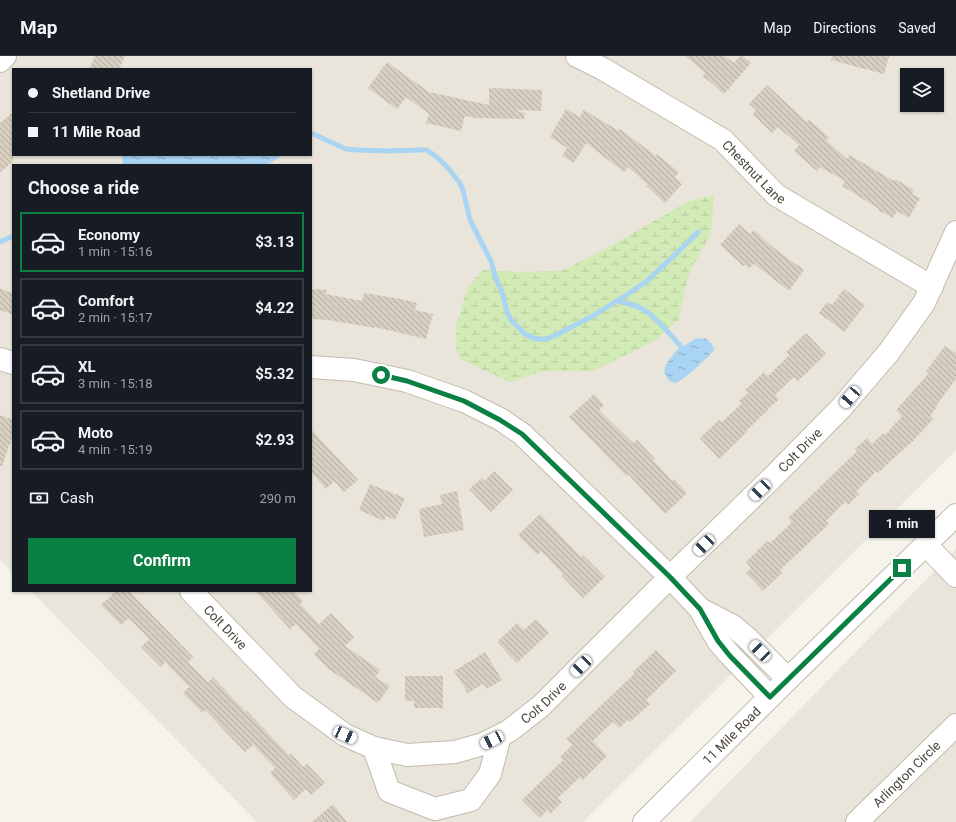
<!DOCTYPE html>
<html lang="en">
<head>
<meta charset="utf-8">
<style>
  body { margin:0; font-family:Roboto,sans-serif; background:#20242c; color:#f1f3f6; height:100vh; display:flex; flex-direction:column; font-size:15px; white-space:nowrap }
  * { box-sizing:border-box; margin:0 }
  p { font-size:13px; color:#9ea1a6 }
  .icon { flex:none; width:22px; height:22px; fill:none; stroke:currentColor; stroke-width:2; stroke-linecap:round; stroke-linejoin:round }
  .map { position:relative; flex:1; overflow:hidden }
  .sheet { position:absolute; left:12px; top:108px; width:300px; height:428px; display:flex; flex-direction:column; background:#171b24; border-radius:0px; box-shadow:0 1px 3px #0004 }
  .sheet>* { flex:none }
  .top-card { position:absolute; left:12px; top:12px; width:300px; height:88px; border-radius:0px; box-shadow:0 1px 3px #0004; display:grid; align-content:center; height:88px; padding:0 16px; background:#171b24 }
  .fabs { position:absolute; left:900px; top:12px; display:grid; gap:8px }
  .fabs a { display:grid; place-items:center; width:44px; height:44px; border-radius:0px; background:#171b24; box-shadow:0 1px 3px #0004; font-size:20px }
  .end { position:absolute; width:18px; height:18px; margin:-9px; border:5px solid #0b8043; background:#fff; box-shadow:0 0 0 2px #fff }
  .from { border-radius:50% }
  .bubble { position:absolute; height:28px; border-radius:0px; background:#171b24; box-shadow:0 1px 3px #0004; font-size:13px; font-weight:700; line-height:28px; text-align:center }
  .car { position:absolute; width:12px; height:24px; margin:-12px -6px; border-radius:5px; box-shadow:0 0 3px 1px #0007; background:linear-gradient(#fff 24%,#345 0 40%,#fff 0 76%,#345 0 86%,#fff 0) }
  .top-card b { display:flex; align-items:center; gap:14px; height:38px; font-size:15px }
  .top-card b+b { border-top:1px solid #363941 }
  .top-card i { width:10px; height:10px; background:#f1f3f6 }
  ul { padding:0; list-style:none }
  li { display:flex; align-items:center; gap:12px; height:60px; margin:0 8px 6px; padding:0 8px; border:2px solid #363941; border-radius:0px }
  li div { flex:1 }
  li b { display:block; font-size:15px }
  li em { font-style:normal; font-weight:700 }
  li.selected { border-color:#0b8043 }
  li>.icon { width:36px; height:36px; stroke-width:1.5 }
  h2 { padding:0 16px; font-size:18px; line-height:48px }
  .pay { display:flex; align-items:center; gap:10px; height:44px; padding:0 16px; font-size:15px }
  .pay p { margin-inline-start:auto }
  .primary-button { display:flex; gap:8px; margin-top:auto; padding:8px 16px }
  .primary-button a { flex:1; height:46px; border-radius:0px; background:#0b8043; color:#fff; font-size:16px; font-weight:700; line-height:46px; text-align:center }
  header { display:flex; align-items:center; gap:24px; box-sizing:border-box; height:56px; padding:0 20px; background:#171b24; border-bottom:1px solid #363941 }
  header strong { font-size:19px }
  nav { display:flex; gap:22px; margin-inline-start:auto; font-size:14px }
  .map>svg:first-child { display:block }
  .residential { fill:#eae5da; fill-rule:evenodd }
  .wetland { fill:url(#wetland-marsh) }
  .water { fill:url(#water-ripples) }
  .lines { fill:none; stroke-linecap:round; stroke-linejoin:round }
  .stream { stroke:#a9d4f2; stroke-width:5 }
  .building { fill:url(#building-back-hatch) }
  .minor-casing { stroke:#c2bbae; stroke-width:24 }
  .minor { stroke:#fff; stroke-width:22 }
  .route { stroke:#0b8043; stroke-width:5 }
  .labels { text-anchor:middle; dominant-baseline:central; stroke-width:3; stroke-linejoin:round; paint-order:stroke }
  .street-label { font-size:13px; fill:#4b4439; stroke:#fff }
</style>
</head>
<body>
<header>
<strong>Map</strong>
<nav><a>Map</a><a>Directions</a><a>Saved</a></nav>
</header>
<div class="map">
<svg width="956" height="766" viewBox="0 0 956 766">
  <defs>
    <pattern id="wetland-marsh" width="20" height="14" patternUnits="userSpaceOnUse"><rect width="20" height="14" fill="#d2eab5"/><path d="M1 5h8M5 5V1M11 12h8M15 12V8" fill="none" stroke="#b6ca9c"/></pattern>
    <pattern id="water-ripples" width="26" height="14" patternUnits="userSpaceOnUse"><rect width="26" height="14" fill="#a9d4f2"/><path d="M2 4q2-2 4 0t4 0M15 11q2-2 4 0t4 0" fill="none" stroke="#8caec5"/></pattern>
    <pattern id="building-back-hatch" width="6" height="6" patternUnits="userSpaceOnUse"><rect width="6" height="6" fill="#d8cfc1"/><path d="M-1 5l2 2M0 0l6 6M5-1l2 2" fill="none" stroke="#b1aa9e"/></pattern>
  </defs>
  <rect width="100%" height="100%" fill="#f6f3ec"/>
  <path class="residential" d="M0 0H956V394L583 766H257L31 535H311V109H13V517L0 504ZM13 13H311V99H13ZM907 19H937V49H907Z
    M956 493V766H690Z"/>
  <path class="wetland" d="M714 139 711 178 691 213 685 232 679 263 653 286 593 315H543L510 326 460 303 456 292V269L468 231 483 214 516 216 562 215 616 187 689 145Z"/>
  <path class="water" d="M122 99H283L272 106 264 109H123L122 100Z
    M705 282 712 288 714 294C703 306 691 318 676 327L669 325 664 316 666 308 676 295 695 283Z"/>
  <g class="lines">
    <path class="stream" d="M311 77 346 93 358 94 386 95 421 94H427L438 102 448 112 460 127 463 134 470 164 491 205 496 223 502 236 507 256 511 264 525 278 533 282 539 283H546L554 280 591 261 631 236 648 224 682 192 698 176
      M0 186 13 180
      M617 245C627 247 637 249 646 255 661 266 673 282 685 295"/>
  </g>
  <path class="building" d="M95 0H125L119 13H89Z
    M685 0H725L734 7 740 0H743L751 7 724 38 703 20 705 17Z
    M832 0H889L884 18 831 4Z
    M387 6 429 36 489 49V32L542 34 541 55 517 54V55L525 57 524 63 475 62 465 60 461 75 426 67 429 58 406 41 397 53 368 32Z
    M767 29 807 66 809 64 829 81 826 84 847 103 849 99 894 125 895 123 914 134 912 138 920 142 909 162 897 155 893 162 878 154 879 153 842 130 845 125 820 111 817 115 794 95 799 89 778 71 772 77 753 58 756 54 749 48Z
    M566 53 580 61 584 54 619 75 620 73 656 100 657 98 679 116 675 121 682 128 665 147 646 130 648 129 628 111 624 116 586 87 574 107 562 100 567 92 550 81Z
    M13 56V106L0 116V67Z
    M739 168 750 178 754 174 774 192 804 214 789 235 754 208 749 212 745 209 743 210 720 189Z
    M0 232 13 238V259L0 254Z
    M311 233 326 234V238L362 245 364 237 401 243 417 247 415 254 433 258 426 283 375 271 374 272 328 264 311 263Z
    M844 233 865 249 844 276 819 257 827 246 832 249Z
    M806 277 826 298 798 325 794 321 775 339 779 343 746 375 747 376 719 403 700 382 719 364 722 366 742 347 739 345 748 337 745 334 764 316 768 320 789 299 786 296Z
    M945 290 956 297V323L936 350 937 351 930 360 933 363 915 383 878 417 876 415 856 436 859 438 848 449 845 446 826 465 829 468 780 514 782 517 763 535 746 517 751 512 746 506 767 485 770 487 792 466 788 462 857 395 855 393 867 382 872 388 883 377 885 379 902 360 896 354 929 317 926 315Z
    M594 338 604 349 599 354 633 387 637 384 655 403 653 404 672 425 674 423 687 437 665 458 628 418 626 420 569 361Z
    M0 359 13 364V379L2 410H0Z
    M311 373 358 424 344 436 334 425 326 433 311 416Z
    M494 415 513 434 491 456 469 433 482 422 484 425Z
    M370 428 405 442 395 464 386 460 384 465 359 454Z
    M457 435 464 474 424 481 419 453 442 448 440 439Z
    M540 458 581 501 583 499 605 521 583 542 562 520 563 518 541 495 537 499 518 479Z
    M116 535H129L193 601 188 606 208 626 213 621 246 656 247 655 289 699 291 698 303 711 307 708 325 727 311 739 306 733 294 744 270 717 275 712 253 689 245 696 205 654 202 657 183 637 189 631 165 606 161 611 141 591 149 583 129 562 121 569 101 549Z
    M255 535H294L303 545 300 548 319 568 331 557 354 581 345 590 380 614 375 621 390 630 378 647 327 612 314 598 319 593 296 568 290 573Z
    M536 563 549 577 517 607 497 586 517 567 524 574Z
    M656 594 676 615 646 644 650 648 630 666 628 664 619 672 613 666 593 685 607 700 583 724 580 721 558 742 562 746 550 758 547 754 540 762 522 744 563 704 560 701 572 689 566 683 635 617 633 616Z
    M485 596 502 624 487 633 483 628 468 637 454 615Z
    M405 620H443V652H414V645H405Z
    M333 748 347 766H312Z"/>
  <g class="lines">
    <defs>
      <g id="minor">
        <path id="s1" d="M577 0 603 13 723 84 776 139 932 231"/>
        <path d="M0 5 5 0"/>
        <path d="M0 303 13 307"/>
        <path d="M311 311 354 314 407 325 464 345 500 363 522 378 670 521 700 553 718 585 730 599 770 641"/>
        <path d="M926 489 956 520"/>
        <path id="s2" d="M191 535 293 641 345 679 374 692 407 699 455 696 483 688 509 675 541 650 670 521 771 423 841 352 889 296 924 247 956 176"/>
        <path d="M700 553 733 570 747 582 788 623"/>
        <path d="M374 692 389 735 435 753 471 744 490 718 500 680"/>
        <path id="s3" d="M644 766 788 623 956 459"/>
        <path id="s4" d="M857 766 956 669"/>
      </g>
    </defs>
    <use href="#minor" class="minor-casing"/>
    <use href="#minor" class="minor"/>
  </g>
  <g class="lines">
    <path class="route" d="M381 319 407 325 464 345 500 364 522 378 670 521 700 553 718 585 730 600 770 641 902 512"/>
  </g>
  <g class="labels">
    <g class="street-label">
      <text stroke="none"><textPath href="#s1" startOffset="213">Chestnut Lane</textPath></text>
      <text stroke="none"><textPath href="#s2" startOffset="788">Colt Drive</textPath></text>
      <text stroke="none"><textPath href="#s2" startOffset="50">Colt Drive</textPath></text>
      <text stroke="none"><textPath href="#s2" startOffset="428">Colt Drive</textPath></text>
      <text stroke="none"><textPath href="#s3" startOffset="123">11 Mile Road</textPath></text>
      <text stroke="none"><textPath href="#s4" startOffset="69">Arlington Circle</textPath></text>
    </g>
  </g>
</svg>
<div class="fabs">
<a><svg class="icon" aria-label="layers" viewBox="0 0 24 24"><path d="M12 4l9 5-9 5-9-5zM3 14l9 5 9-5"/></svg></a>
</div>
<i class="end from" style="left:381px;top:319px"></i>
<i class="end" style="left:902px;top:512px"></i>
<div class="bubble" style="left:869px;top:454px;width:66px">1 min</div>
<i class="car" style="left:850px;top:341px;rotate:221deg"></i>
<i class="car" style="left:760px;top:434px;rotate:226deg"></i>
<i class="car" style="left:704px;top:489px;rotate:226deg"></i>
<i class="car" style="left:760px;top:595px;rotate:315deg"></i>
<i class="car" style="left:581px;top:610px;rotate:225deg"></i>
<i class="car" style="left:345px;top:679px;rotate:114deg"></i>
<i class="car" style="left:492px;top:684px;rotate:243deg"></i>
<div class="top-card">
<b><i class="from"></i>Shetland Drive</b>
<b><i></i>11 Mile Road</b>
</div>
<section class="sheet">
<h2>Choose a ride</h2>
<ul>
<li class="selected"><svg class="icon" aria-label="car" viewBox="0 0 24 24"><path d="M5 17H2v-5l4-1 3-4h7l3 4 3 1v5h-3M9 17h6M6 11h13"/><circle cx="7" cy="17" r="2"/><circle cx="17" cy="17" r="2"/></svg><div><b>Economy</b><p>1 min · 15:16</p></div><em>$3.13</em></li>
<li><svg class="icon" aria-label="car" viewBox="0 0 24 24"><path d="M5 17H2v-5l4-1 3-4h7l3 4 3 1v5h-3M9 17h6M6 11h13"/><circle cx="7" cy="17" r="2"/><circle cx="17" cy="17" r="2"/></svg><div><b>Comfort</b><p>2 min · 15:17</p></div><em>$4.22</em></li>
<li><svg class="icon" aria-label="car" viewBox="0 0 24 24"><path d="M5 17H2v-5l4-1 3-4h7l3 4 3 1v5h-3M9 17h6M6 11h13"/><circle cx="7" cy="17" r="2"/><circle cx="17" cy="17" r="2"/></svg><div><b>XL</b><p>3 min · 15:18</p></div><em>$5.32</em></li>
<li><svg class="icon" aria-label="car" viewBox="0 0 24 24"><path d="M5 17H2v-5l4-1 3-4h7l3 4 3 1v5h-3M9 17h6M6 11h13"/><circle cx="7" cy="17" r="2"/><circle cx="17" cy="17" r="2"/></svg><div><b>Moto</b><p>4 min · 15:19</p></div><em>$2.93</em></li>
</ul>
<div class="pay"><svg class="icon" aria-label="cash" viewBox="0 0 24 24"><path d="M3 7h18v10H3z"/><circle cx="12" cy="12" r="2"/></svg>Cash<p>290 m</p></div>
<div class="primary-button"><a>Confirm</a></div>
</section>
</div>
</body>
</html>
